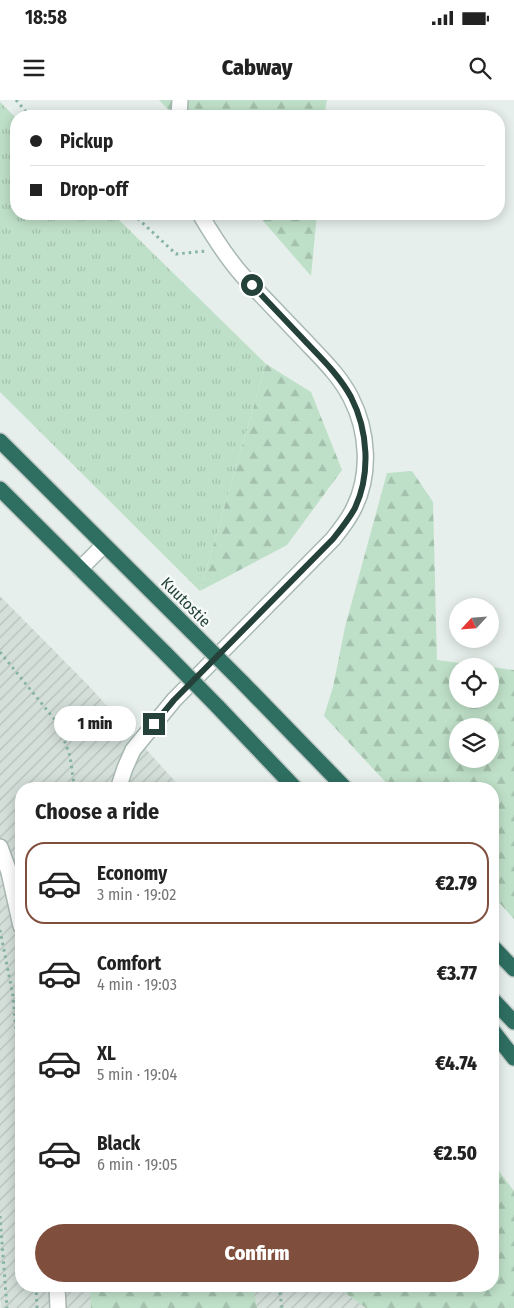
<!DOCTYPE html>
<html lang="en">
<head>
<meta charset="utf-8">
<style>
  body { margin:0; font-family:"Fira Sans Condensed",sans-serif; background:#f2f2f2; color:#222; height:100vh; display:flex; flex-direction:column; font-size:19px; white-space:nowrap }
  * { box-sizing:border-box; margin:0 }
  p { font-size:16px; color:#767676 }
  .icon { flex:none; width:28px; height:28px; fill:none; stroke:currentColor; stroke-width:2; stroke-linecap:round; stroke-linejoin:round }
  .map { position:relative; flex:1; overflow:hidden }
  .details { position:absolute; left:15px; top:682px; width:484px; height:510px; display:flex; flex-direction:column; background:#fff; border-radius:20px; box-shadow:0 2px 12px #0003 }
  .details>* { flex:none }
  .hud { position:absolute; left:10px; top:10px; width:495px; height:110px; border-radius:20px; box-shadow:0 2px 12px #0003; display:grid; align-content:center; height:110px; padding:0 20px; background:#fff }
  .needle { width:32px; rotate:244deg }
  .tools { position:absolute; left:449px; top:498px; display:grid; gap:10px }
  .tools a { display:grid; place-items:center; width:50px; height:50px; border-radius:50%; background:#fff; box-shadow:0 2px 12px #0003; font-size:25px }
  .end { position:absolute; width:22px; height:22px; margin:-11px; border:6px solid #24423a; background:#fff; box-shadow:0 0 0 2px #fff }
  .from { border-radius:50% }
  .bubble { position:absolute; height:35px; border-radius:18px; background:#fff; box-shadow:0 2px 12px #0003; font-size:16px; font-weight:800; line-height:35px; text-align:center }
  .hud b { display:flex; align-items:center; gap:18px; height:48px; font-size:19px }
  .hud b+b { border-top:1px solid #e0e0e0 }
  .hud i { width:12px; height:12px; background:#222 }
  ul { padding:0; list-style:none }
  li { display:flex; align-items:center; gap:15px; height:82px; margin:0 10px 8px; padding:0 10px; border:2px solid transparent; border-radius:20px }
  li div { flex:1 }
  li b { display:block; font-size:19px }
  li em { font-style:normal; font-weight:800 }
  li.active { border-color:#804e3d }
  li>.icon { width:45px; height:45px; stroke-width:1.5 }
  h2 { padding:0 20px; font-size:22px; line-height:60px }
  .cta { display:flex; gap:10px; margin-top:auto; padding:10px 20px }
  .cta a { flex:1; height:58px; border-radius:30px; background:#804e3d; color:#fff; font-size:20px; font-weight:800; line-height:58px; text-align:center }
  .status { display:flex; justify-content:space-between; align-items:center; height:35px; padding:0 25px; background:#fff; direction:ltr }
  .status svg { height:14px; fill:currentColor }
  header { display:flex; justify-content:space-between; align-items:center; height:65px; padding:0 20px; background:#fff; font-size:22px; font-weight:800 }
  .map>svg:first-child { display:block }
  .industrial { fill:url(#industrial-furrows) }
  .grass { fill:url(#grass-tufts) }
  .forest { fill:url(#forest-firs); fill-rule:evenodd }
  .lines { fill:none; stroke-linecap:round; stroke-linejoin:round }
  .minor-casing { stroke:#a8b8b2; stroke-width:18 }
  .highway-casing { stroke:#c2cac8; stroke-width:18 }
  .path { stroke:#86b3a5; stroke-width:3; stroke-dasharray:2.5 4; stroke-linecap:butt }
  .minor { stroke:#fff; stroke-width:15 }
  .highway { stroke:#2f6f62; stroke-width:15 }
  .highway-bridge-casing { stroke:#c2cac8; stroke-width:18; stroke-linecap:butt }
  .highway-bridge { stroke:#2f6f62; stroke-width:15 }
  .route { stroke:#24423a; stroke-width:6 }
  .labels { text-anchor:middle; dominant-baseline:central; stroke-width:4.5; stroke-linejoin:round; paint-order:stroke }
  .street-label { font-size:16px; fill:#24423a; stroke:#f7fbf9 }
</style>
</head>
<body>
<div class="status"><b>18:58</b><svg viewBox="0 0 49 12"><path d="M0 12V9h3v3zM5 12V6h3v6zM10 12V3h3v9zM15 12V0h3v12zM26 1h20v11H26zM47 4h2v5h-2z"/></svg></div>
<header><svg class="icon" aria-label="menu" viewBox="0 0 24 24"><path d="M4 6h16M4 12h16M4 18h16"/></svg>Cabway<svg class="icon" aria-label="search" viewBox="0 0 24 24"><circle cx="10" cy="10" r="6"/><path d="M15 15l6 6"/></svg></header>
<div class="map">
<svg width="514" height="1208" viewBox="0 0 514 1208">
  <defs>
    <pattern id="industrial-furrows" width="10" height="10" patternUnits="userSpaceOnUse" patternTransform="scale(1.25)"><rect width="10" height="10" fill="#d4dfda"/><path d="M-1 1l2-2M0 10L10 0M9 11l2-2" fill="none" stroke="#b6c1bc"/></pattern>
    <pattern id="grass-tufts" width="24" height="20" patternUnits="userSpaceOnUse" patternTransform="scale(1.25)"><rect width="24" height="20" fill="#bfe0c8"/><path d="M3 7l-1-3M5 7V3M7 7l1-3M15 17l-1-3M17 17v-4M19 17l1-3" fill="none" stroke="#a4c1ad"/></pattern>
    <pattern id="forest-firs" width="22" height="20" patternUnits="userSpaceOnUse" patternTransform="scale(1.25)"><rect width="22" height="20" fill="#bfe0c8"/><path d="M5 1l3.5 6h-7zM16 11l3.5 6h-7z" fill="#a4c1ad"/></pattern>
  </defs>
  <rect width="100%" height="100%" fill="#e6efeb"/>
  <path class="industrial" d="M0 496 88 585 182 689H21V1186H335L366 1208H1L0 1194Z"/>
  <path class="grass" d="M0 2 16 18V114H113L266 264 200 491 0 292Z"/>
  <path class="forest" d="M159 0H327L324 16H174Z
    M257 114H317L311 176Z
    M266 264 311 292 342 370 287 445 200 491Z
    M412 371 433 402 437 560 483 566H458V599H490V567L514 570V819L493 796 492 689H392L324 616 333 587 345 527 387 373ZM458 626H490V659H458Z
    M493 1063 514 1091V1208H366L335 1186H492Z
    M90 1186H253L257 1208H91Z"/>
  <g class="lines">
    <defs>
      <path id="minor" d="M179 16 180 0
        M80 469 104 445
        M118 689 125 668 133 650 174 600 333 439C341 429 349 419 354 408 371 374 368 331 351 298 340 276 322 259 306 242 285 220 264 198 243 176 226 157 213 136 200 114
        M0 747 9 772 21 826
        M57 1186 58 1208"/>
      <path id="highway" d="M0 341 192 532
        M0 389 166 554
        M242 582 346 689
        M217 606 296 689
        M492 846 514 869
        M492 899 514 922
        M492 930 514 958"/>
    </defs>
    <use href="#minor" class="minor-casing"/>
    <use href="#highway" class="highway-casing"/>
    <path class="path" d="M16 0 30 16
      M133 114 176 154 206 151
      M0 552 55 620 63 637 70 656 74 685 73 689
      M0 830 13 896 21 991
      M0 1116 7 1208
      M36 1186 37 1208
      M279 1186 282 1208"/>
    <use href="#minor" class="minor"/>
    <use href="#highway" class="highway"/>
    <defs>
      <path id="highway-bridge" d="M192 532 242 582
        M166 554 217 606"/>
    </defs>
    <use href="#highway-bridge" class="highway-bridge-casing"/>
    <use href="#highway-bridge" class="highway-bridge"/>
  </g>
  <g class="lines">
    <path class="route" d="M154 624 174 600 333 439C341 429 349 419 355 408 371 374 368 330 351 297 339 275 321 258 305 241 287 222 270 204 252 185"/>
  </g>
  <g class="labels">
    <g class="street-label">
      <text transform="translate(186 502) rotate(45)">Kuutostie</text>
    </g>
  </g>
</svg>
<div class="tools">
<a><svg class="needle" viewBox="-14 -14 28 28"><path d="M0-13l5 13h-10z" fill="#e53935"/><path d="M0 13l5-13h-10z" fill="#767676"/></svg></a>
<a><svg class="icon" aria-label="locate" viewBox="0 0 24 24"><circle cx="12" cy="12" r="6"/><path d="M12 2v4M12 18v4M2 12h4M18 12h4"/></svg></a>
<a><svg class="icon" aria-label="layers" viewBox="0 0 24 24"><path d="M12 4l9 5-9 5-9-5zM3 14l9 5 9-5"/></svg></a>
</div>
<i class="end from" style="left:252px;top:185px"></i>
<i class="end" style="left:154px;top:624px"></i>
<div class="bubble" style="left:54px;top:606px;width:82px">1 min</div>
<div class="hud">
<b><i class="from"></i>Pickup</b>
<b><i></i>Drop-off</b>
</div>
<section class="details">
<h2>Choose a ride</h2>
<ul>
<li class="active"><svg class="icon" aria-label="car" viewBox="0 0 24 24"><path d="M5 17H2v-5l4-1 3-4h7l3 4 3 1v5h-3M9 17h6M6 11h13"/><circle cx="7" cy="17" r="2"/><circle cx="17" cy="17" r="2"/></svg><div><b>Economy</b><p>3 min · 19:02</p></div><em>€2.79</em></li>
<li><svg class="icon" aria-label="car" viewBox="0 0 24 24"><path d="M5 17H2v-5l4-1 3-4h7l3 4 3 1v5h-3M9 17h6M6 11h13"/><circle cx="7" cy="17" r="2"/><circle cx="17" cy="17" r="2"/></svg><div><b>Comfort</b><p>4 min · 19:03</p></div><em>€3.77</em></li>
<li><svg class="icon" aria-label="car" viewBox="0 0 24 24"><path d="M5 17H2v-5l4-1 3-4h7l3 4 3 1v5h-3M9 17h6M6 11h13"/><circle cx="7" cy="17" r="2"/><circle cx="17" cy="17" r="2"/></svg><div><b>XL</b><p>5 min · 19:04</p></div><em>€4.74</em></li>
<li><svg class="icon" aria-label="car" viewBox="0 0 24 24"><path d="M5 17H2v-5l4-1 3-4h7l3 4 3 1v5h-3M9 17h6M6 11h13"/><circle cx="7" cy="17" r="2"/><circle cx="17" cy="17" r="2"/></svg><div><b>Black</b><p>6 min · 19:05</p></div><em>€2.50</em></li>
</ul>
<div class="cta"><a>Confirm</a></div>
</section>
</div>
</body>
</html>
